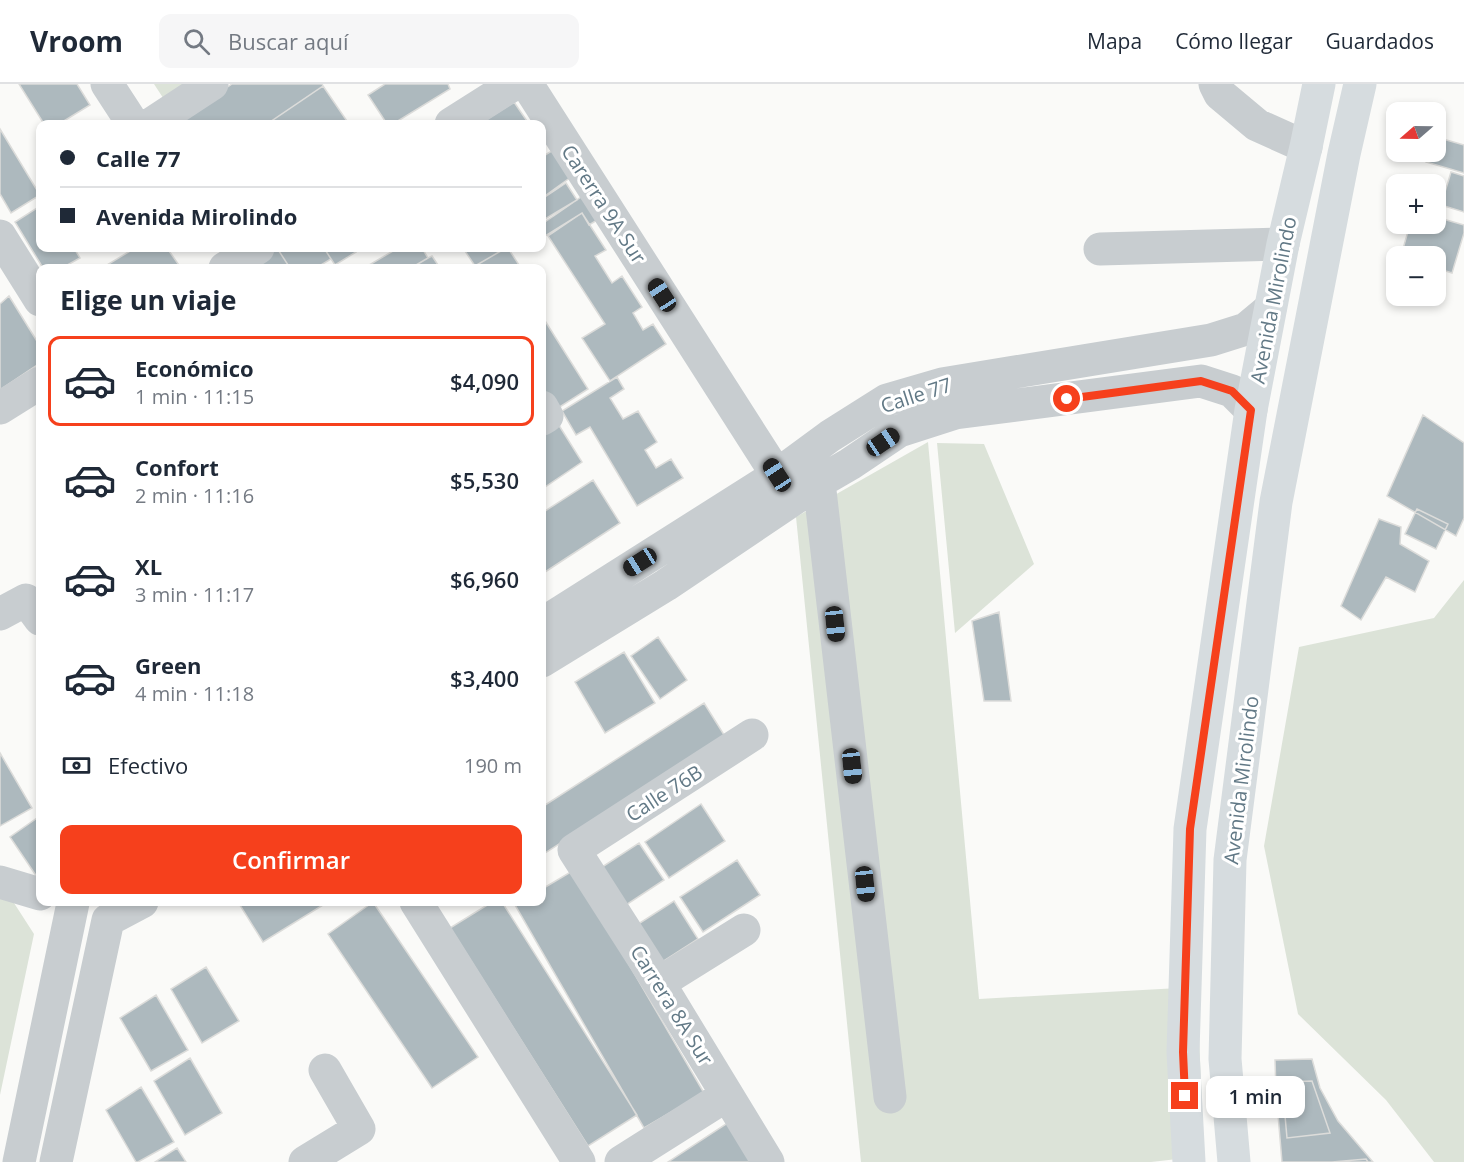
<!DOCTYPE html>
<html lang="es">
<head>
<meta charset="utf-8">
<style>
  body { margin:0; font-family:"Open Sans",sans-serif; background:#f6f6f7; color:#1f2937; height:100vh; display:flex; flex-direction:column; font-size:22px; white-space:nowrap }
  * { box-sizing:border-box; margin:0 }
  p { font-size:20px; color:#747a83 }
  .icon { flex:none; width:33px; height:33px; fill:none; stroke:currentColor; stroke-width:2; stroke-linecap:round; stroke-linejoin:round }
  .map { position:relative; flex:1; overflow:hidden }
  .drawer { position:absolute; left:36px; top:180px; width:510px; height:642px; display:flex; flex-direction:column; background:#fff; border-radius:12px; box-shadow:0 3px 9px #0003 }
  .drawer>* { flex:none }
  .banner { position:absolute; left:36px; top:36px; width:510px; height:132px; border-radius:12px; box-shadow:0 3px 9px #0003; display:grid; align-content:center; height:132px; padding:0 24px; background:#fff }
  .needle { width:39px; rotate:250deg }
  .fabs { position:absolute; left:1386px; top:18px; display:grid; gap:12px }
  .fabs a { display:grid; place-items:center; width:60px; height:60px; border-radius:12px; background:#fff; box-shadow:0 3px 9px #0003; font-size:30px }
  .end { position:absolute; width:27px; height:27px; margin:-14px; border:8px solid #f6401c; background:#fff; box-shadow:0 0 0 3px #fff }
  .from { border-radius:50% }
  .bubble { position:absolute; height:42px; border-radius:12px; background:#fff; box-shadow:0 3px 9px #0003; font-size:20px; font-weight:600; line-height:42px; text-align:center }
  .car { position:absolute; width:18px; height:36px; margin:-18px -9px; border-radius:8px; box-shadow:0 0 4px 2px #0007; background:linear-gradient(#222 24%,#8ab4d8 0 40%,#222 0 76%,#8ab4d8 0 86%,#222 0) }
  .banner b { display:flex; align-items:center; gap:21px; height:57px; font-size:22px }
  .banner b+b { border-top:2px solid #e0e1e3 }
  .banner i { width:15px; height:15px; background:#1f2937 }
  ul { padding:0; list-style:none }
  li { display:flex; align-items:center; gap:18px; height:90px; margin:0 12px 9px; padding:0 12px; border:3px solid transparent; border-radius:12px }
  li div { flex:1 }
  li b { display:block; font-size:22px }
  li em { font-style:normal; font-weight:600 }
  li.active { border-color:#f6401c }
  li>.icon { width:54px; height:54px; stroke-width:1.5 }
  h2 { padding:0 24px; font-size:27px; line-height:72px }
  .pay { display:flex; align-items:center; gap:15px; height:66px; padding:0 24px; font-size:22px }
  .pay p { margin-inline-start:auto }
  .primary-button { display:flex; gap:12px; margin-top:auto; padding:12px 24px }
  .primary-button a { flex:1; height:69px; border-radius:12px; background:#f6401c; color:#fff; font-size:24px; font-weight:600; line-height:69px; text-align:center }
  header { display:flex; align-items:center; gap:36px; box-sizing:border-box; height:84px; padding:0 30px; background:#fff; border-bottom:2px solid #e0e1e3 }
  header strong { font-size:28px }
  nav { display:flex; gap:33px; margin-inline-start:auto; font-size:21px }
  .search { width:420px; height:54px; background:#f6f6f7; display:flex; align-items:center; gap:15px; box-sizing:border-box; padding:0 21px; border-radius:12px; color:#747a83; font-size:22px }
  .map>svg:first-child { display:block }
  .green { fill:#dce3d8 }
  .building { fill:#adb9be; stroke:#dcdcda; stroke-width:1.5 }
  .lines { fill:none; stroke-linecap:round; stroke-linejoin:round }
  .minor { stroke:#c8cdd0; stroke-width:33 }
  .major { stroke:#d6dcdf; stroke-width:33 }
  .route { stroke:#f6401c; stroke-width:8 }
  .labels { text-anchor:middle; dominant-baseline:central; stroke-width:6; stroke-linejoin:round; paint-order:stroke }
  .street-label { font-size:20px; fill:#627986; stroke:#fff }
</style>
</head>
<body>
<header>
<strong>Vroom</strong>
<div class="search"><svg class="icon" aria-label="search" viewBox="0 0 24 24"><circle cx="10" cy="10" r="6"/><path d="M15 15l6 6"/></svg>Buscar aquí</div>
<nav><a>Mapa</a><a>Cómo llegar</a><a>Guardados</a></nav>
</header>
<div class="map">
<svg width="1464" height="1078" viewBox="0 0 1464 1078">
  <rect width="100%" height="100%" fill="#fafaf8"/>
  <path class="green" d="M154 0H212L171 26Z
    M928 358 979 915 1197 903 1204 1072 1151 1078H861L796 433Z
    M937 359 984 360 1034 480 955 549Z
    M1464 496V1078H1434L1386 1016 1298 930 1264 762 1299 563 1434 534Z
    M0 804 5 805 34 850 0 1011Z"/>
  <path class="building" d="M19 0H77L90 21 59 40H44Z
    M232 0H322L323 2 267 40H173Z
    M385 0H448L450 5 393 40H387L368 11Z
    M323 2 349 40H267Z
    M514 18 529 40H479Z
    M0 45 40 111 11 129 0 110Z
    M1436 53 1464 61V89L1426 78 1429 68H1436Z
    M553 66 571 93 542 114V73Z
    M1451 88 1464 92V128L1441 121Z
    M566 99 577 116 545 135 542 130V115Z
    M584 111 599 135 589 141 582 129 542 154V140Z
    M40 122V164H74L80 174 62 184H43L15 138Z
    M582 129 606 166 595 172 612 199 622 192 642 223 633 229 643 246 653 240 666 260 610 297 582 254 605 240 548 152Z
    M1436 133 1464 141V149L1452 189 1436 184V172H1401L1410 140H1436Z
    M135 164H167L181 184H102Z
    M273 164H277L290 184H247Z
    M277 164H324L331 175 316 184H290Z
    M324 164H352L356 168 335 181Z
    M398 164H422L428 174 411 184H364Z
    M463 164H506L475 182Z
    M506 164H508L521 184H476L475 182Z
    M432 172 440 184H411L428 174Z
    M9 212 40 262V279L0 306V220Z
    M542 232 588 305 555 326 542 305Z
    M617 293 624 305 610 314 623 335 638 327 657 358 645 366 656 384 671 375 683 394 637 422 590 343 576 351 562 327Z
    M1423 331 1464 359V434L1456 452 1387 412Z
    M555 335 582 378 542 405V344Z
    M593 396 620 439 542 490V429Z
    M1417 425 1448 440 1436 465 1405 450Z
    M1379 435 1401 443 1400 460 1429 477 1415 508 1386 493 1361 536 1341 522Z
    M999 528 1011 617H984L972 537Z
    M658 553 687 596 660 615 631 572Z
    M624 568 655 619 605 649 575 598Z
    M704 619 726 654 542 771V723Z
    M0 669 32 724 0 742Z
    M701 720 725 757 669 794 645 758Z
    M40 732V795L39 796 10 753Z
    M639 759 664 796 623 823 599 785Z
    M737 776 760 811 703 848 680 813Z
    M574 786 704 1009 644 1044 515 821 520 818H542V805Z
    M674 817 698 855 656 882 632 844Z
    M238 818H328L263 858Z
    M373 818 478 973 432 1004 328 850Z
    M492 818H502L637 1031 588 1062 450 844Z
    M206 883 239 937 202 959 171 905Z
    M156 911 188 966 151 987 120 934Z
    M190 974 222 1029 185 1051 154 997Z
    M1312 975 1320 1004 1338 1037 1373 1078H1282L1276 1007 1275 976Z
    M1312 997 1330 1049 1287 1054 1282 998Z
    M141 1003 174 1058 138 1078H136L106 1026Z
    M729 1038 755 1078H668Z
    M177 1064 186 1078H155Z
    M1366 1075 1368 1078H1332Z"/>
  <g class="lines">
    <path class="minor" d="M107 0 133 40
      M527 0 777 391
      M1215 0 1220 10 1257 41 1306 63
      M151 40 212 0
      M451 40 514 0
      M0 152 40 216
      M1100 165 1283 160
      M225 184 258 164
      M542 323 547 332 542 335
      M0 324 40 299
      M809 382 819 398 890 1013
      M0 530 26 516 40 535
      M542 540 777 391 830 352 887 316 942 300 1211 256 1246 245 1270 225
      M542 577 666 501 819 398 850 380 899 347 955 329 1201 297 1232 307 1251 326
      M752 651 574 766 659 899 768 1078
      M0 798 40 810
      M416 818 579 1078
      M108 836 142 818
      M659 899 744 846
      M19 1078 73 819
      M56 1078 108 836
      M305 1078 359 1045 325 986
      M621 1078 727 1011"/>
    <path class="major" d="M1189 1078 1183 968 1190 745 1251 326 1283 160 1306 63 1319 0
      M1234 1078 1225 975 1230 776 1276 418 1344 70 1360 0"/>
  </g>
  <g class="lines">
    <path class="route" d="M1067 315 1201 297 1232 307 1251 326 1190 745 1183 968 1185 1012"/>
  </g>
  <g class="labels">
    <g class="street-label">
      <text transform="translate(604 120) rotate(57)">Carerra 9A Sur</text>
      <text transform="translate(1273 216) rotate(-79)">Avenida Mirolindo</text>
      <text transform="translate(916 311) rotate(-18)">Calle 77</text>
      <text transform="translate(1241 696) rotate(-83)">Avenida Mirolindo</text>
      <text transform="translate(664 709) rotate(-33)">Calle 76B</text>
      <text transform="translate(672 921) rotate(58)">Carrera 8A Sur</text>
    </g>
  </g>
</svg>
<div class="fabs">
<a><svg class="needle" viewBox="-14 -14 28 28"><path d="M0-13l5 13h-10z" fill="#e53935"/><path d="M0 13l5-13h-10z" fill="#747a83"/></svg></a>
<a>+</a>
<a>−</a>
</div>
<i class="end from" style="left:1067px;top:315px"></i>
<i class="end" style="left:1185px;top:1012px"></i>
<div class="bubble" style="left:1206px;top:992px;width:99px">1 min</div>
<i class="car" style="left:662px;top:211px;rotate:327deg"></i>
<i class="car" style="left:883px;top:358px;rotate:56deg"></i>
<i class="car" style="left:777px;top:391px;rotate:327deg"></i>
<i class="car" style="left:640px;top:478px;rotate:238deg"></i>
<i class="car" style="left:835px;top:540px;rotate:174deg"></i>
<i class="car" style="left:852px;top:682px;rotate:174deg"></i>
<i class="car" style="left:865px;top:800px;rotate:174deg"></i>
<div class="banner">
<b><i class="from"></i>Calle 77</b>
<b><i></i>Avenida Mirolindo</b>
</div>
<section class="drawer">
<h2>Elige un viaje</h2>
<ul>
<li class="active"><svg class="icon" aria-label="car" viewBox="0 0 24 24"><path d="M5 17H2v-5l4-1 3-4h7l3 4 3 1v5h-3M9 17h6M6 11h13"/><circle cx="7" cy="17" r="2"/><circle cx="17" cy="17" r="2"/></svg><div><b>Económico</b><p>1 min · 11:15</p></div><em>$4,090</em></li>
<li><svg class="icon" aria-label="car" viewBox="0 0 24 24"><path d="M5 17H2v-5l4-1 3-4h7l3 4 3 1v5h-3M9 17h6M6 11h13"/><circle cx="7" cy="17" r="2"/><circle cx="17" cy="17" r="2"/></svg><div><b>Confort</b><p>2 min · 11:16</p></div><em>$5,530</em></li>
<li><svg class="icon" aria-label="car" viewBox="0 0 24 24"><path d="M5 17H2v-5l4-1 3-4h7l3 4 3 1v5h-3M9 17h6M6 11h13"/><circle cx="7" cy="17" r="2"/><circle cx="17" cy="17" r="2"/></svg><div><b>XL</b><p>3 min · 11:17</p></div><em>$6,960</em></li>
<li><svg class="icon" aria-label="car" viewBox="0 0 24 24"><path d="M5 17H2v-5l4-1 3-4h7l3 4 3 1v5h-3M9 17h6M6 11h13"/><circle cx="7" cy="17" r="2"/><circle cx="17" cy="17" r="2"/></svg><div><b>Green</b><p>4 min · 11:18</p></div><em>$3,400</em></li>
</ul>
<div class="pay"><svg class="icon" aria-label="cash" viewBox="0 0 24 24"><path d="M3 7h18v10H3z"/><circle cx="12" cy="12" r="2"/></svg>Efectivo<p>190 m</p></div>
<div class="primary-button"><a>Confirmar</a></div>
</section>
</div>
</body>
</html>
